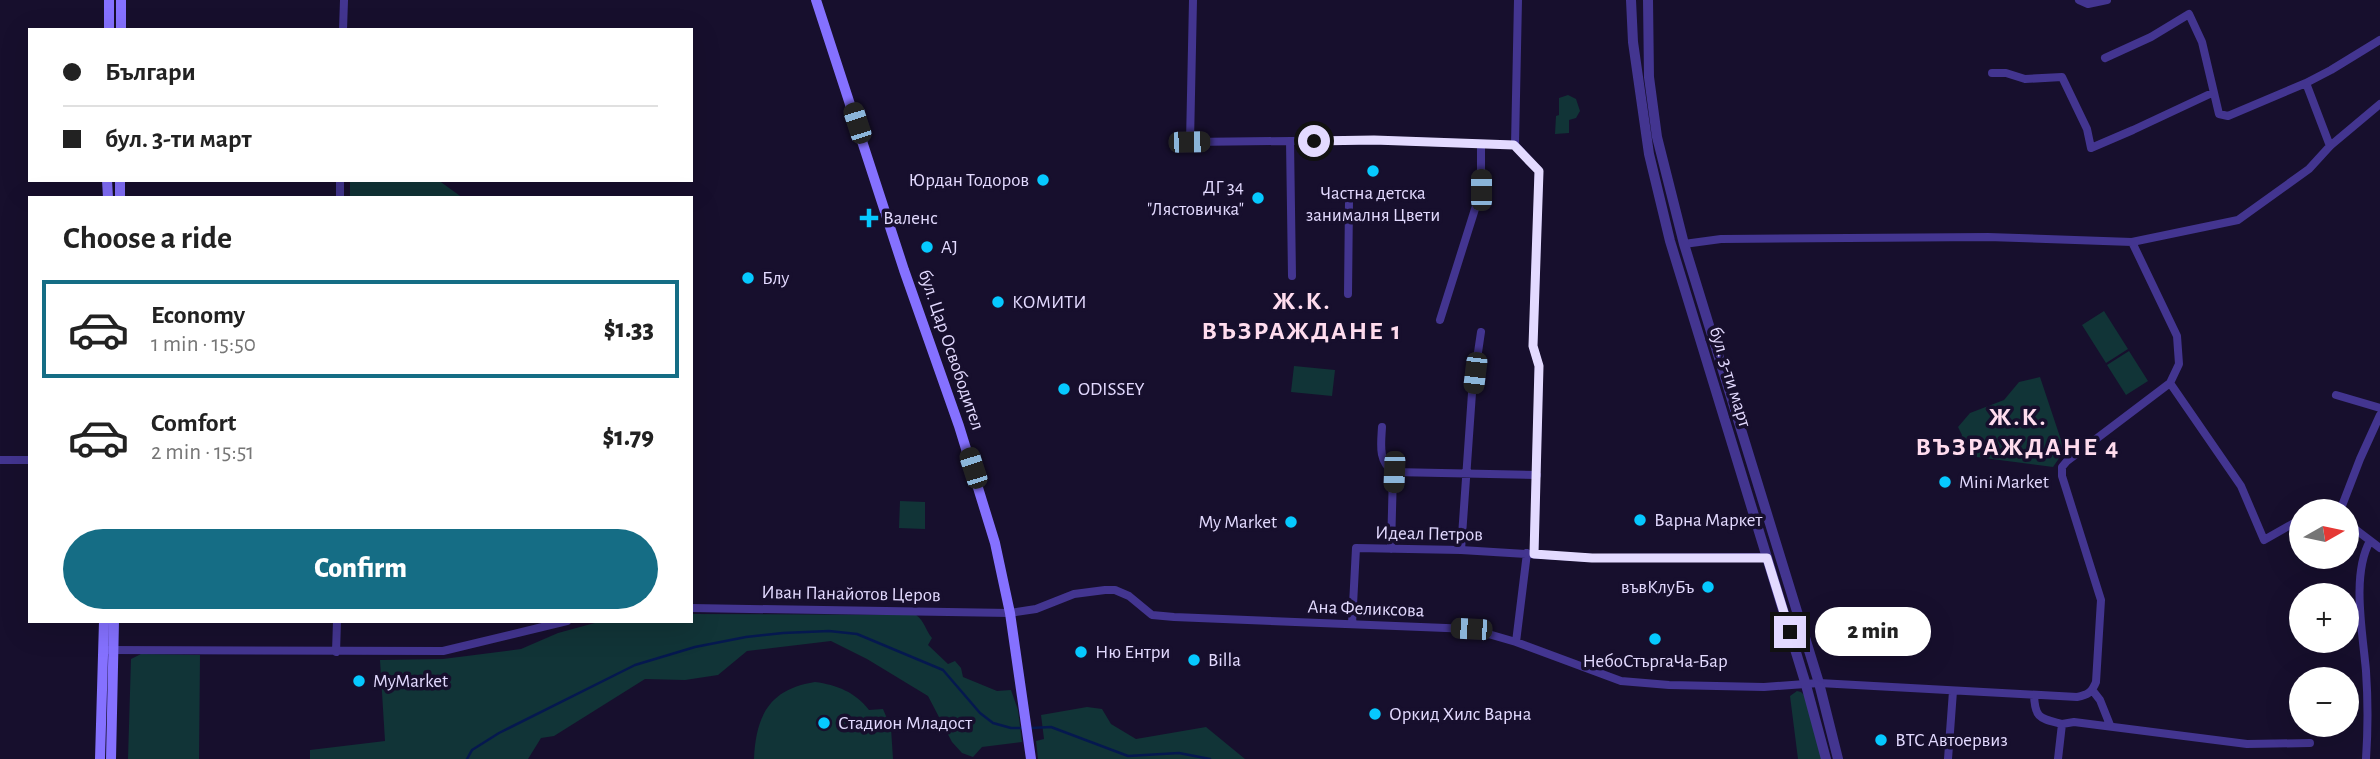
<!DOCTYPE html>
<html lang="en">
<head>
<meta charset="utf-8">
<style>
  body { margin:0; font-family:"Alegreya Sans",sans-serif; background:#f2f2f2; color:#222; height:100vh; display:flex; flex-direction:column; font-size:26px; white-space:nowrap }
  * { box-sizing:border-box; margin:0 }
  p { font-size:23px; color:#767676 }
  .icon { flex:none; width:38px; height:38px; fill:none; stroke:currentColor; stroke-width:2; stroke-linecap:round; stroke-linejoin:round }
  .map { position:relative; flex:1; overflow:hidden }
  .panel { position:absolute; left:28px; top:196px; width:665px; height:427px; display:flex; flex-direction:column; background:#fff; border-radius:0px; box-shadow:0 7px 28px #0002 }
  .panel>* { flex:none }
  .banner { position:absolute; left:28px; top:28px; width:665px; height:154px; border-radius:0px; box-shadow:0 7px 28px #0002; display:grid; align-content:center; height:154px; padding:0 35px; background:#fff }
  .needle { width:46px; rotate:81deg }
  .fabs { position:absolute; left:2289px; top:499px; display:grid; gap:14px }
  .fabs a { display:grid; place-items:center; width:70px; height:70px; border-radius:50%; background:#fff; box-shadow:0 7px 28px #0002; font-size:35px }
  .end { position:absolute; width:32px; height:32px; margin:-16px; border:9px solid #e3daff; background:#111; box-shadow:0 0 0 4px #111 }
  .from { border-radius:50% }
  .bubble { position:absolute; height:49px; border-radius:24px; background:#fff; box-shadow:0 7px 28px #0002; font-size:23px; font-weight:800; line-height:49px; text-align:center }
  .car { position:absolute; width:21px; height:42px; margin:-21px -10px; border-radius:9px; box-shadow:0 0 5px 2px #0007; background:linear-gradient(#222 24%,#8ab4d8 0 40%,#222 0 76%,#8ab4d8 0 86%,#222 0) }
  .banner b { display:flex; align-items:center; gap:24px; height:66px; font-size:26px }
  .banner b+b { border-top:2px solid #e0e0e0 }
  .banner i { width:18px; height:18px; background:#222 }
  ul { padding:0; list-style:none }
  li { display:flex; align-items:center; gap:21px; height:98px; margin:0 14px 10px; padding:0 21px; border:4px solid transparent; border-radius:0px }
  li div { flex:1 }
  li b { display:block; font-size:26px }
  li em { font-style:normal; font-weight:800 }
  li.current { border-color:#156d85 }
  li>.icon { width:63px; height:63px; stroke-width:1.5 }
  h2 { padding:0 35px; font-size:32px; line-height:84px }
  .cta { display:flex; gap:14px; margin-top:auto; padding:14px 35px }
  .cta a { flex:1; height:80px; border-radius:42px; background:#156d85; color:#fff; font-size:28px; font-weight:800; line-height:80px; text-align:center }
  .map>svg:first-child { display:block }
  .green { fill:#113437 }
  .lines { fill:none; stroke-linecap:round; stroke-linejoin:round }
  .stream { stroke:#05184f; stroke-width:2.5 }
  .minor { stroke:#433590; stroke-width:8 }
  .tertiary { stroke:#433590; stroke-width:10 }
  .secondary { stroke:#8571ff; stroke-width:10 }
  .route { stroke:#e3daff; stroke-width:9 }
  .poi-dot { fill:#06c9ff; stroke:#170f2d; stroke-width:2.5 }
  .labels { text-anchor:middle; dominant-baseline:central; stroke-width:7; stroke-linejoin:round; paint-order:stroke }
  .poi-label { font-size:19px; fill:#e3daff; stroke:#170f2d; text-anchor:start }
  .street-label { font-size:19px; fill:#e3daff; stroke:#170f2d }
  .district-label { font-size:26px; font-weight:bold; letter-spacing:2px; fill:#ffdcee; stroke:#170f2d }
</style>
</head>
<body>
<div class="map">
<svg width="2380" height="759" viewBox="0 0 2380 759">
  <rect width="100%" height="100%" fill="#170f2d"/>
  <path class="green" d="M1568 95 1576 99 1580 111 1576 118 1569 120V133L1555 134 1556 116 1559 115V98Z
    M350 180H438L463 198H350Z
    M2104 311 2128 349 2106 363 2082 325Z
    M2129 351 2148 381 2126 395 2107 365Z
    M1294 366 1335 370 1332 396 1291 392Z
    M2040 377 2063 446 2062 454 2053 467 1961 455 1957 449 1962 435 1958 427 1970 413 2004 400 2019 382Z
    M900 501 925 502V529L899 528Z
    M691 614 916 615C924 620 926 631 932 638L928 645 948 664 955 661 961 668 963 677 997 691 1011 690 1018 710 1022 742 982 747 973 757 962 753 952 742 928 696 867 659 831 641 747 651 718 675 685 680 645 679 554 736 541 738 528 759H310V750L385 741 380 660 443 659 521 649 558 633 602 621H691Z
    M141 654 200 655 199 759H128L131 659Z
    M815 682C837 685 855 692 869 710L883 709 891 728 893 759H754C756 716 769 689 815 682Z
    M1797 691 1801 692 1805 696 1822 759H1798L1790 696Z
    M1087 707 1102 709 1111 724 1136 739 1206 727 1245 759H1038L1036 741 1044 739 1041 715Z"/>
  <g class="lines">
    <path class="stream" d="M1031 728 1051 727 1128 756 1179 753 1210 759
      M467 759 472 750 499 733 635 665 695 647 746 637 783 633 829 631 857 634 943 670 980 713 993 723 1011 728H1024"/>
    <path class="minor" d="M1193 0 1190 142 1374 140 1515 145
      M1518 0 1515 145 1539 171 1533 346 1539 366 1534 554
      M2079 0 2088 4 2107 0
      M343 30 344 0
      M2105 58 2151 37 2189 14 2202 42 2219 114 2228 116 2306 83 2330 146
      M1992 73H2006L2025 79 2062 77 2087 129 2091 148 2133 130 2212 93
      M2306 83 2331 70 2380 40
      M1290 141 1292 276
      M340 180V198
      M2132 242 2238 220 2309 169 2330 146 2380 104
      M1348 294 1349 201
      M1440 320 1481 190V144
      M2170 383 2241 486 2264 540 2301 519
      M2336 395 2380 408
      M1382 427C1381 445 1378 460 1393 472L1537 475
      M0 460H30
      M2340 511 2360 459 2380 415
      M2347 523 2380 548
      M1391 549 1393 472
      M1461 550 1472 393 1481 332
      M691 608 1010 613 1036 609 1074 594 1105 590H1115L1129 596 1152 615 1174 617 1471 629 1516 642 1621 681 1669 685 1764 687 1819 683 2077 697C2088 695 2092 692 2096 682L2101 600 2062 476V467L2067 461 2170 383 2179 364 2177 336 2132 242 1988 237 1721 239 1684 244
      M1352 624 1356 548 1461 550 1592 558 1767 557
      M1516 642 1527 553
      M109 650 443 651 567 621
      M336 652 337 621
      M2093 691 2100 700 2110 725
      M2034 695C2035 719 2040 718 2062 724
      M1948 759 1953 691
      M2058 759 2062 724 2074 722 2247 744 2310 743
      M2366 759C2368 730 2368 700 2366 671 2363 634 2351 575 2370 541"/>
    <path class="tertiary" d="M1631 0 1633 42 1649 154 1670 241 1806 685 1826 759
      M1648 0 1649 77 1657 137 1684 244 1819 683 1838 759"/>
    <path class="secondary" d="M109 0V30
      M121 0V30
      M816 0 904 270 959 426 995 543 1010 613 1031 759
      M107 180 108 198
      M120 198V180
      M100 759 104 621
      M111 759 114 621"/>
  </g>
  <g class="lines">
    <path class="route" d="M1314 141 1374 140 1514 145 1539 171 1533 346 1539 366 1534 554 1592 558H1767L1790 632"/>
  </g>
  <g class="poi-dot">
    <circle cx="1373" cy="171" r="7"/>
    <circle cx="1043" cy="180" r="7"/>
    <circle cx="1258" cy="198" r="7"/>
    <path d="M865.5 207.5h7v7h7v7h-7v7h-7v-7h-7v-7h7z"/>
    <circle cx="927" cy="247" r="7"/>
    <circle cx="748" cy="278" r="7"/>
    <circle cx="998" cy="302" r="7"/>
    <circle cx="1064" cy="389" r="7"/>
    <circle cx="1945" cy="482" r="7"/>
    <circle cx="1640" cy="520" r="7"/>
    <circle cx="1291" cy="522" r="7"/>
    <circle cx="1708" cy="587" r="7"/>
    <circle cx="1655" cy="639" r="7"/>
    <circle cx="1081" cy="652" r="7"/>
    <circle cx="1194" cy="660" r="7"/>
    <circle cx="359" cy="681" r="7"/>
    <circle cx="1375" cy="714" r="7"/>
    <circle cx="824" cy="723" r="7"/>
    <circle cx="1881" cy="740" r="7"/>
  </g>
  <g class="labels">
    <g class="poi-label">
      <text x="1029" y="180" text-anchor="end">Юрдан Тодоров</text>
      <text x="1244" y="187" text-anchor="end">ДГ 34<tspan x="1244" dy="22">"Лястовичка"</tspan></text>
      <text x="1373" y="193" text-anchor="middle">Частна детска<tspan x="1373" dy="22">занималня Цвети</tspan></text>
      <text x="883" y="218">Валенс</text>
      <text x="941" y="247">AJ</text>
      <text x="762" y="278">Блу</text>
      <text x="1012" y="302">КОМИТИ</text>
      <text x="1078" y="389">ODISSEY</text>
      <text x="1959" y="482">Mini Market</text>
      <text x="1654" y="520">Варна Маркет</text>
      <text x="1277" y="522" text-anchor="end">My Market</text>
      <text x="1694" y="587" text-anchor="end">въвКлуБъ</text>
      <text x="1095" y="652">Ню Ентри</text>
      <text x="1208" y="660">Billa</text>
      <text x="1655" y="661" text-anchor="middle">НебоСтъргаЧа-Бар</text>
      <text x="373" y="681">MyMarket</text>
      <text x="1389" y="714">Оркид Хилс Варна</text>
      <text x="838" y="723">Стадион Младост</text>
      <text x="1895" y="740">ВТС Автоервиз</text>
    </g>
    <g class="street-label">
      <text transform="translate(951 350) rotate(71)">бул. Цар Освободител</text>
      <text transform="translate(1730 377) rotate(73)">бул. 3-ти март</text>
      <text transform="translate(1429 534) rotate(1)">Идеал Петров</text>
      <text transform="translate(851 594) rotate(1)">Иван Панайотов Церов</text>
      <text transform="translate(1366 609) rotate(2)">Ана Феликсова</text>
    </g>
    <g class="district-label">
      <text x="1302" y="301">Ж.К.<tspan x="1302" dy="30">ВЪЗРАЖДАНЕ 1</tspan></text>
      <text x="2018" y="417">Ж.К.<tspan x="2018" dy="30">ВЪЗРАЖДАНЕ 4</tspan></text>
    </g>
  </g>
</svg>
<div class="fabs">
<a><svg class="needle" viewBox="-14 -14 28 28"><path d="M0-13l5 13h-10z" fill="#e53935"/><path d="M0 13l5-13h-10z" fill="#767676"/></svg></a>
<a>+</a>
<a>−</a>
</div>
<i class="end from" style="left:1314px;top:141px"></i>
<i class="end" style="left:1790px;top:632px"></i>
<div class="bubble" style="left:1815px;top:607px;width:116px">2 min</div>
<i class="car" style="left:857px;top:123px;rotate:342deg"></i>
<i class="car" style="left:1189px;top:142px;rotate:89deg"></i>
<i class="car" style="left:1481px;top:190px;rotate:0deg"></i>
<i class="car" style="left:1475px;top:373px;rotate:187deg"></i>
<i class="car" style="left:973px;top:468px;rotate:342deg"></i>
<i class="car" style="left:1394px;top:472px;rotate:182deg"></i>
<i class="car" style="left:1471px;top:629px;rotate:273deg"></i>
<div class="banner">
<b><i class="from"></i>Българи</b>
<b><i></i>бул. 3-ти март</b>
</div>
<section class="panel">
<h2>Choose a ride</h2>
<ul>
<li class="current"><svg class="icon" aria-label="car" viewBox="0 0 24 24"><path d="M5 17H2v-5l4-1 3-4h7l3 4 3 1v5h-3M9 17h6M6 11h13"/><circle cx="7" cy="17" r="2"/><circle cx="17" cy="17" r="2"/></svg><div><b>Economy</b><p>1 min · 15:50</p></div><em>$1.33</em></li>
<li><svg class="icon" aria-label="car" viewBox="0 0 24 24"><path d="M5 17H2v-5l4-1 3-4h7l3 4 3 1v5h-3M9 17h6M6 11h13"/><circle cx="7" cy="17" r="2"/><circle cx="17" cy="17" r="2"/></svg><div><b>Comfort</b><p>2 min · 15:51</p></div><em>$1.79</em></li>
</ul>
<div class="cta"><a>Confirm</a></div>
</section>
</div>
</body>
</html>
